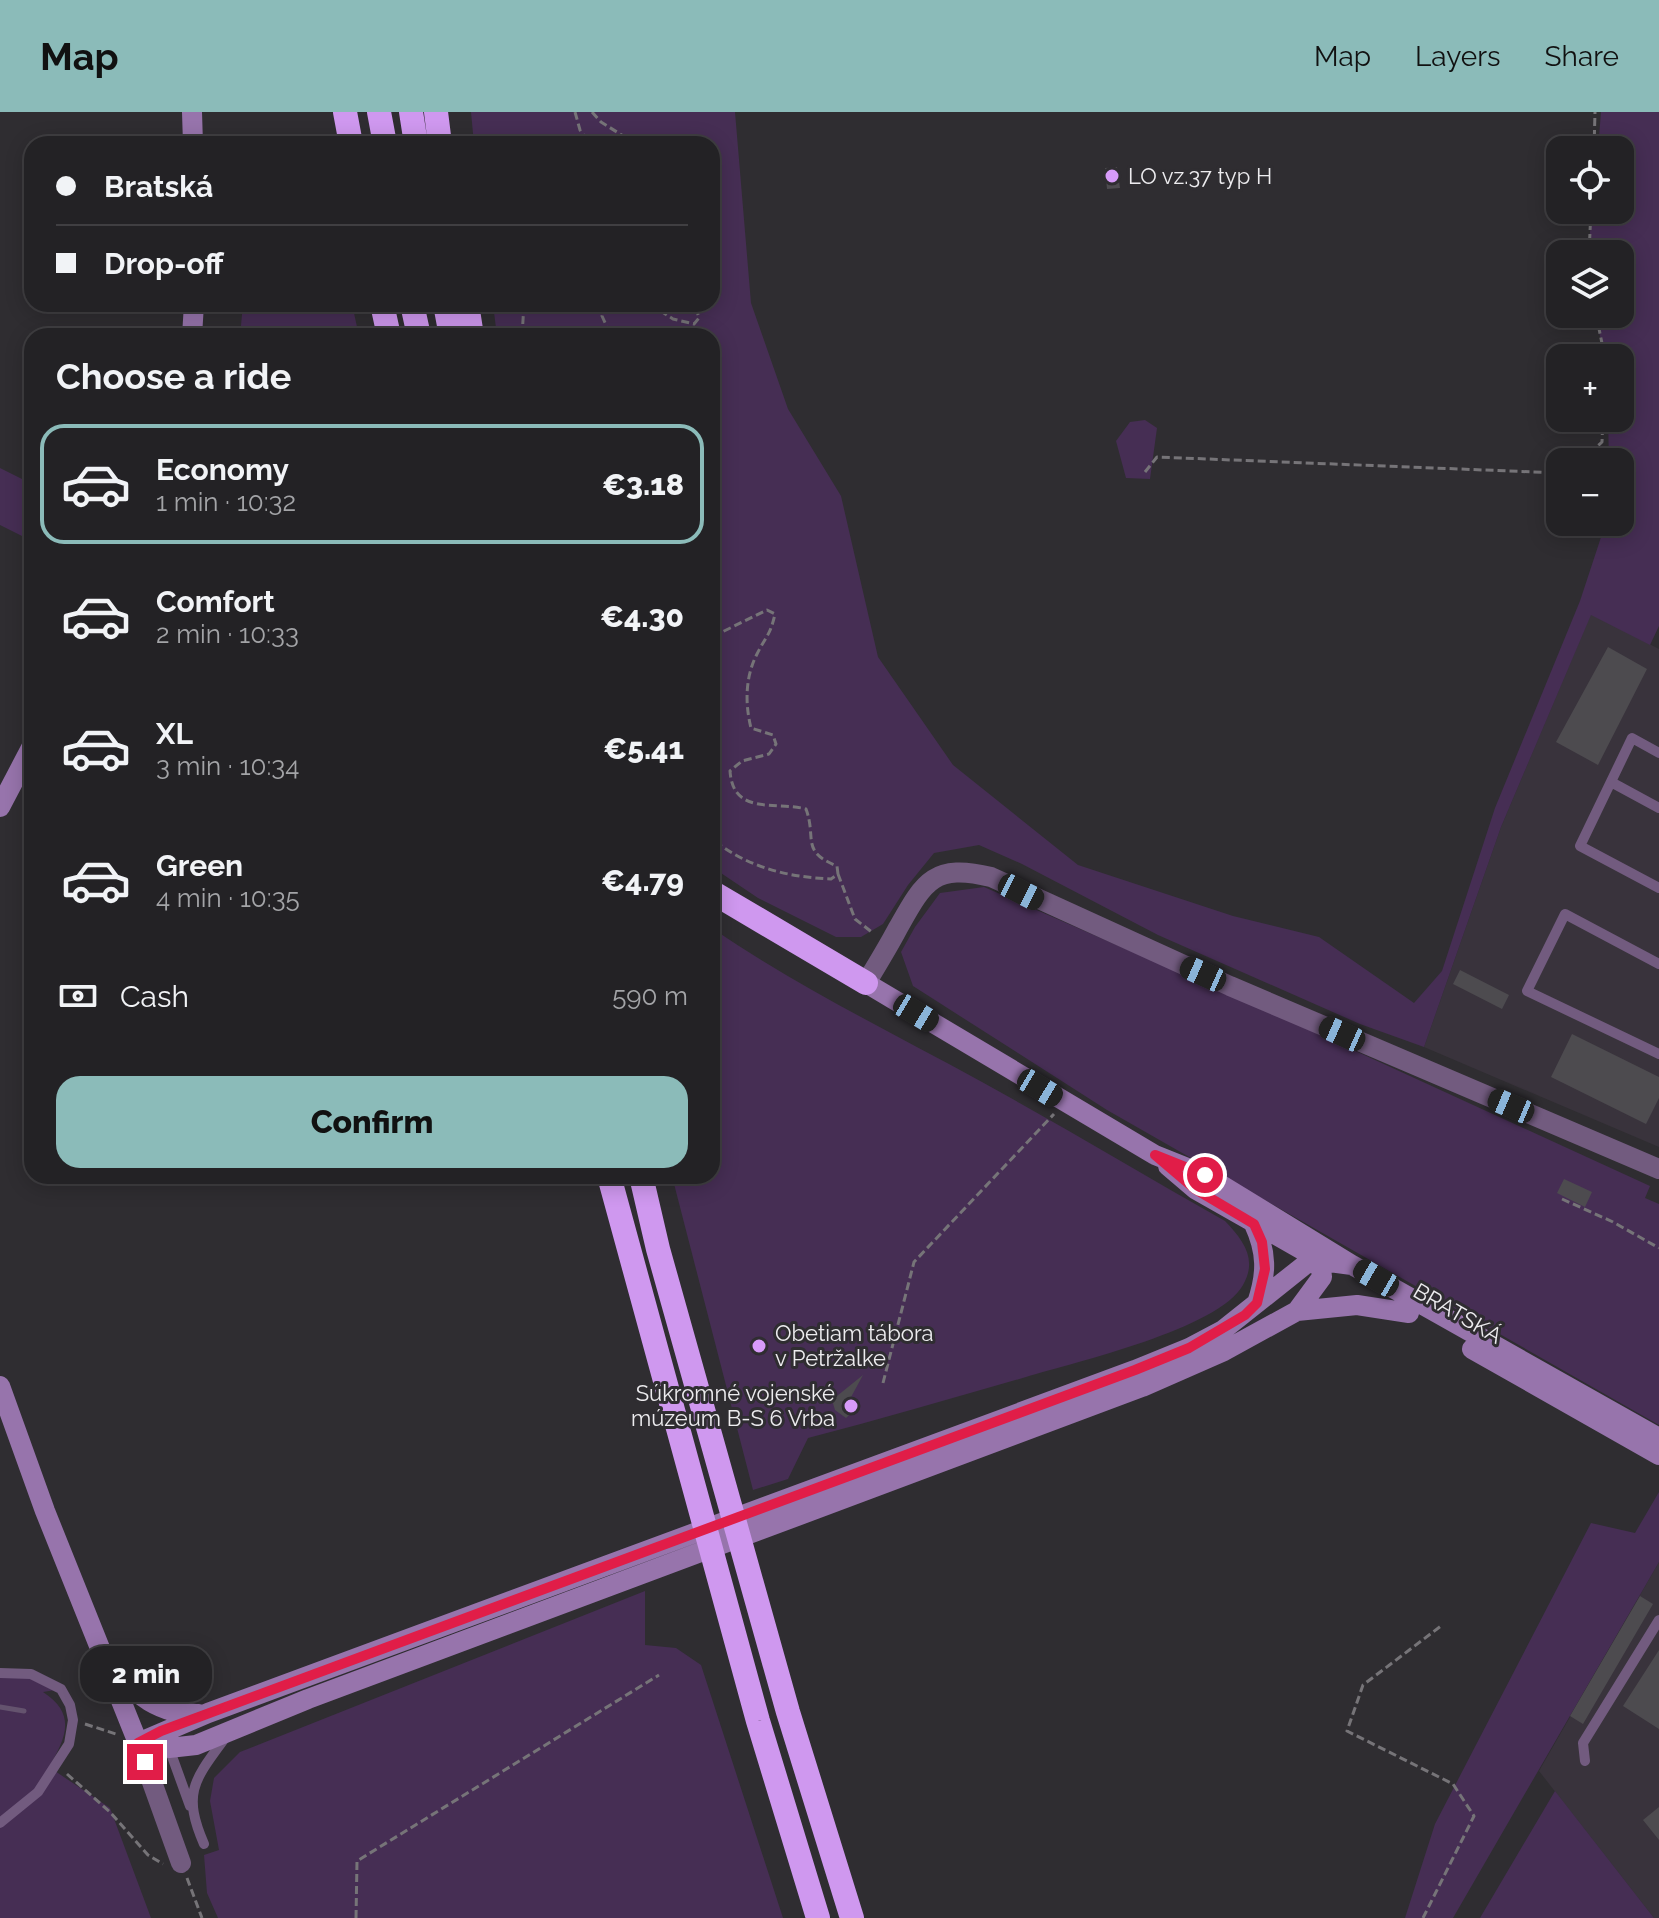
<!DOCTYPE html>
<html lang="en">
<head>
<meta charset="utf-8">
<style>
  body { margin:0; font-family:Raleway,sans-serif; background:#2b2a2d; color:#f1f3f6; height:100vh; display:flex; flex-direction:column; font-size:30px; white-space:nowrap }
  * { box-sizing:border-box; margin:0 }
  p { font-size:26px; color:#a3a4a7 }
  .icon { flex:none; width:44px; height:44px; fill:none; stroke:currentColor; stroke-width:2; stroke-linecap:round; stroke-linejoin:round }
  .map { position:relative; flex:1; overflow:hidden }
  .panel { position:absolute; left:24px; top:216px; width:696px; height:856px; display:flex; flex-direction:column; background:#232225; border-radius:24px; box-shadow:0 4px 20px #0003,0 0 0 2px #403f42 }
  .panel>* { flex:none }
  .hud { position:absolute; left:24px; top:24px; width:696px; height:176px; border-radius:24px; box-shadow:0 4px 20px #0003,0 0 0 2px #403f42; display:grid; align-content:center; height:176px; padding:0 32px; background:#232225 }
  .buttons { position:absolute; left:1546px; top:24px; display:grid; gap:16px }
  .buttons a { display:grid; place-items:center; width:88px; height:88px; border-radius:16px; background:#232225; box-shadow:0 4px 20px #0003,0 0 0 2px #403f42; font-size:40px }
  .end { position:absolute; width:36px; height:36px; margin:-18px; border:10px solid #e11d48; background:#fff; box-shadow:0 0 0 4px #fff }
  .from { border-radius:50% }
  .bubble { position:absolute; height:56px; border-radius:24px; background:#232225; box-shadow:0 4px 20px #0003,0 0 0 2px #403f42; font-size:26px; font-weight:800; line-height:56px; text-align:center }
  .car { position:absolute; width:24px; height:48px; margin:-24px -12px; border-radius:10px; box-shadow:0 0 6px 2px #0007; background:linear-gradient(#222 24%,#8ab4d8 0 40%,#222 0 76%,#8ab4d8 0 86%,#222 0) }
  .hud b { display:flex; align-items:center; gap:28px; height:76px; font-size:30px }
  .hud b+b { border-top:2px solid #403f42 }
  .hud i { width:20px; height:20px; background:#f1f3f6 }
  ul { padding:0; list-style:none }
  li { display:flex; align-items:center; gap:24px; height:120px; margin:0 16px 12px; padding:0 16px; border:4px solid transparent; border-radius:24px }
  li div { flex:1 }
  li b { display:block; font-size:30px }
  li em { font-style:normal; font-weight:800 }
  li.current { border-color:#8bbbb9 }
  li>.icon { width:72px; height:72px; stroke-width:1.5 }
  h2 { padding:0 32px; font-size:36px; line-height:96px }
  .pay { display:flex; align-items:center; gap:20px; height:88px; padding:0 32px; font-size:30px }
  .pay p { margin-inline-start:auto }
  .primary-button { display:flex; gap:16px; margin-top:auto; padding:16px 32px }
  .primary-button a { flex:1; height:92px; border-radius:24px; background:#8bbbb9; color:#111; font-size:32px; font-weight:800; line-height:92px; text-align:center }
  header { display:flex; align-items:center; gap:48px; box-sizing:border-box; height:112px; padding:0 40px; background:#8bbbb9; color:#111 }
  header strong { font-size:38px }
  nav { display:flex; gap:44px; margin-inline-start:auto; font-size:28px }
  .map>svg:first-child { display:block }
  .built { fill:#39333c }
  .green { fill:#462e54 }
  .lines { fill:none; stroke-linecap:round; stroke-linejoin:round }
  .stream { stroke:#64536e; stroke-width:5 }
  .building { fill:#4d4b4f }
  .path { stroke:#767478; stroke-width:3; stroke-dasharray:8 4; stroke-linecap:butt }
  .service { stroke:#725b7f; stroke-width:10 }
  .minor { stroke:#725b7f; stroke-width:20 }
  .secondary { stroke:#9774ac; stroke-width:20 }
  .motorway { stroke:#cf98ef; stroke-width:24 }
  .route { stroke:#e11d48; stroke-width:10 }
  .poi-dot { fill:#d79bf9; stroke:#2f2d31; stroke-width:3 }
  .labels { text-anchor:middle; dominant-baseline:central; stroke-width:6; stroke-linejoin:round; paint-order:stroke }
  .poi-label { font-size:22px; fill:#edecef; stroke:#2f2d31; text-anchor:start }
  .street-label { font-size:22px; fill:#edecef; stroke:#2f2d31 }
</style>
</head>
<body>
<header>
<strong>Map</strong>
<nav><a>Map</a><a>Layers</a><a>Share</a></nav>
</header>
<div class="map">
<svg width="1659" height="1806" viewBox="0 0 1659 1806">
  <rect width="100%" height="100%" fill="#2f2d31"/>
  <path class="built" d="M1591 502 1659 537V1035L1424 935 1501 715Z
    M1659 1450V1806H1654L1539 1659Z"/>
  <path class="green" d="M471 0H735L751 191 788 297 841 384 878 545 953 653 1078 753 1233 804 1319 825 1414 891 1442 859 1495 696 1580 489 1606 410H1620V350H1609L1608 306H1620V246H1606L1594 202H1620V142H1588L1592 98H1620V38H1598L1601 0H1659V514L1650 533 1591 503 1501 715 1424 935 1360 912 1158 823 1022 752 979 733 934 741 908 773 883 812 861 825H836L758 786 712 755V224H497L493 192H712V32H474Z
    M243 192H352L359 224H240Z
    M1145 308 1157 316 1150 367 1126 366 1116 329 1130 310Z
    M0 356 32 372V429L0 413Z
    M984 775 1277 903 1650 1074 1645 1086 1659 1092V1313L1107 998 913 874 901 840 915 815 940 781Z
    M712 816C798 875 891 920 982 970 1064 1015 1144 1063 1225 1109 1243 1128 1258 1147 1243 1173 1219 1217 1075 1250 1026 1265 954 1286 881 1307 808 1326L788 1367 753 1378 672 1064H712Z
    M1659 1380V1450L1453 1806H1405L1435 1712 1591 1411 1635 1421Z
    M645 1479V1533L676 1536 701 1553 783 1806H218L207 1781 204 1743 219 1738 210 1689 214 1666 240 1640Z
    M0 1561 31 1562 61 1577 43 1580C77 1602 66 1626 49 1655L110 1696 151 1806H0Z
    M1555 1679 1654 1806H1480Z"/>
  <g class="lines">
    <path class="stream" d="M0 1595 24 1599"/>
  </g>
  <path class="building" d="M1117 55 1120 76 1107 77 1105 56Z
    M1608 535 1647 557 1598 653 1556 630Z
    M1460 858 1509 883 1502 897 1453 872Z
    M1572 922 1659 965V986L1646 1012 1551 965Z
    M1564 1067 1592 1080 1585 1095 1557 1081Z
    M863 1263 850 1287 858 1295 846 1306 835 1298 832 1288Z
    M1640 1484 1653 1492 1583 1612 1570 1604Z
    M1659 1538V1617L1623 1594Z
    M1659 1695V1728L1643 1708Z"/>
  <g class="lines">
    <path class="path" d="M575 0 580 18 590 32
      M592 0 601 10 636 32
      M684 32 691 26 699 25 707 32
      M1594 38 1595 0
      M1589 142 1591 98
      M606 192 602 204 611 224
      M650 192 673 207 694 212 699 206 695 192
      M1596 202 1605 246
      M522 224 524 192
      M1581 350 1602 330 1603 306
      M1145 360 1157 345 1560 361
      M712 521H720L767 498 775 502C770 524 766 524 757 542 745 565 745 592 751 616L773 623 776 632 769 642 742 649 730 659C733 704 775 689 806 697 817 727 800 739 837 754L838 762 831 767C786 765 747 755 712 727
      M26 616 32 605
      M838 762 855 807 873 821
      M1562 1087 1613 1110 1659 1136
      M883 1271 914 1150 1054 1002
      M85 1612 116 1622
      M67 1662 110 1700 148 1743 163 1752
      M187 1766 202 1806
      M356 1806 357 1749 659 1563
      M1423 1806 1474 1704 1453 1672 1347 1619 1363 1573 1441 1514"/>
    <path class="service" d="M1659 641 1632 626 1580 734 1659 776
      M1611 670 1659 696
      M1659 852 1565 802 1527 879 1659 942
      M0 1561 31 1562 61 1577 70 1593 73 1608 69 1632 38 1680 0 1711
      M169 1636 190 1694
      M1585 1649 1583 1631 1659 1508
      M204 1732C182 1681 194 1668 225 1626"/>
    <path class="minor" d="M866 871C877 853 888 835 898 816 924 770 933 751 991 765L1230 874 1659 1057
      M138 1631 181 1751"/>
    <path class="secondary" d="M192 0 193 32
      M192 224 194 192
      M0 695 32 634
      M866 871 1155 1043 1205 1063 1352 1153 1659 1326
      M1168 1054 1195 1077 1327 1152
      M1254 1112C1267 1140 1267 1162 1257 1191
      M1297 1199 1322 1165 1319 1140
      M1472 1237 1659 1343
      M0 1274 45 1399 138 1631
      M112 1554C133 1583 162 1603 199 1602
      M138 1631 169 1636 196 1633 308 1587 1142 1275 1224 1239 1297 1199 1357 1193 1409 1201
      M138 1631 208 1601 1135 1258 1189 1236 1223 1218 1306 1152 1322 1149 1352 1153"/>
    <path class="motorway" d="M345 0 351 32
      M379 0 385 32
      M411 0 416 32
      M436 0 440 32
      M382 192 389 224
      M412 192 419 224
      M445 192 451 224
      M467 192 472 224
      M712 780 866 871
      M609 1064 758 1609 818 1806
      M641 1064 658 1137 788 1600 852 1806"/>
  </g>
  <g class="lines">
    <path class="route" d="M145 1650 138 1631 161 1619 1135 1258 1189 1236 1245 1203 1257 1191 1265 1157 1262 1130 1254 1112 1195 1077 1155 1043 1205 1063"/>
  </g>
  <g class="poi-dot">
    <circle cx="1112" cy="64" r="8"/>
    <circle cx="759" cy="1234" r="8"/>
    <circle cx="851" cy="1294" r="8"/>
  </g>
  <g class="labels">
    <g class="poi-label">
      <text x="1128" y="64">LO vz.37 typ H</text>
      <text x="775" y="1221">Obetiam tábora<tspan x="775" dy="25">v Petržalke</tspan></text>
      <text x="835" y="1281" text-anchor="end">Súkromné vojenské<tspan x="835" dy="25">múzeum B-S 6 Vrba</tspan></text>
    </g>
    <g class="street-label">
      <text transform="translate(1458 1201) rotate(30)">BRATSKÁ</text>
    </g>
  </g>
</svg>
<div class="buttons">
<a><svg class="icon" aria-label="locate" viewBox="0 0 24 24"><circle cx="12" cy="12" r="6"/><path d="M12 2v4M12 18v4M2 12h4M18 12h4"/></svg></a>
<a><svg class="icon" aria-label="layers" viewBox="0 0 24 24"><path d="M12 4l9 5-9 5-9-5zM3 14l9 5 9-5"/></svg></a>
<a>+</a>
<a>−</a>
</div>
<i class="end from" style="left:1205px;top:1063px"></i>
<i class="end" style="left:145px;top:1650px"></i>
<div class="bubble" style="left:80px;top:1534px;width:132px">2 min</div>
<i class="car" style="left:1021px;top:780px;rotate:117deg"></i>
<i class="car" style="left:1203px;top:862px;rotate:294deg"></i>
<i class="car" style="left:916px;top:901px;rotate:121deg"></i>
<i class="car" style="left:1342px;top:922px;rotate:294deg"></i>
<i class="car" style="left:1040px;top:976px;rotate:121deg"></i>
<i class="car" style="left:1511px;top:994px;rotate:293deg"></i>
<i class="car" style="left:1376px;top:1166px;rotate:300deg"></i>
<div class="hud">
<b><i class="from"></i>Bratská</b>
<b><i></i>Drop-off</b>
</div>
<section class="panel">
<h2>Choose a ride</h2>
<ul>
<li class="current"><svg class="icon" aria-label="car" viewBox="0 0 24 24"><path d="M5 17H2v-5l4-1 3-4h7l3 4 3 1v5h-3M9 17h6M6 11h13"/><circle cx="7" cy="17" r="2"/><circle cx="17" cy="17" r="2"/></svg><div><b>Economy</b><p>1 min · 10:32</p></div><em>€3.18</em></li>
<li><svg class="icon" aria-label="car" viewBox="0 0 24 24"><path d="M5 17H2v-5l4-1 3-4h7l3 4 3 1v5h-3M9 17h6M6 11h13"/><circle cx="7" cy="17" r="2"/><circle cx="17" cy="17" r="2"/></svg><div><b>Comfort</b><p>2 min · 10:33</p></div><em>€4.30</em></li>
<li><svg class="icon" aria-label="car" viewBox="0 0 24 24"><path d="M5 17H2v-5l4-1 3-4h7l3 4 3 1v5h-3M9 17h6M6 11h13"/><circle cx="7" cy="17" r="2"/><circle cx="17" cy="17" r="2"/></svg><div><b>XL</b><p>3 min · 10:34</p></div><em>€5.41</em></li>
<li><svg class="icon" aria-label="car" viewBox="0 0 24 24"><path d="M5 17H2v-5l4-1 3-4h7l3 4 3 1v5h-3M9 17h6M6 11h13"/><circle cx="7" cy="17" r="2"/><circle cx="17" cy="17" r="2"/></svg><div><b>Green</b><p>4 min · 10:35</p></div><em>€4.79</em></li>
</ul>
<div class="pay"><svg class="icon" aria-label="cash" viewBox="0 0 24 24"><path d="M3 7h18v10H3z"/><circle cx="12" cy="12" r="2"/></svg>Cash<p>590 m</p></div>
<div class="primary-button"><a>Confirm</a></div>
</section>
</div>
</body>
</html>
